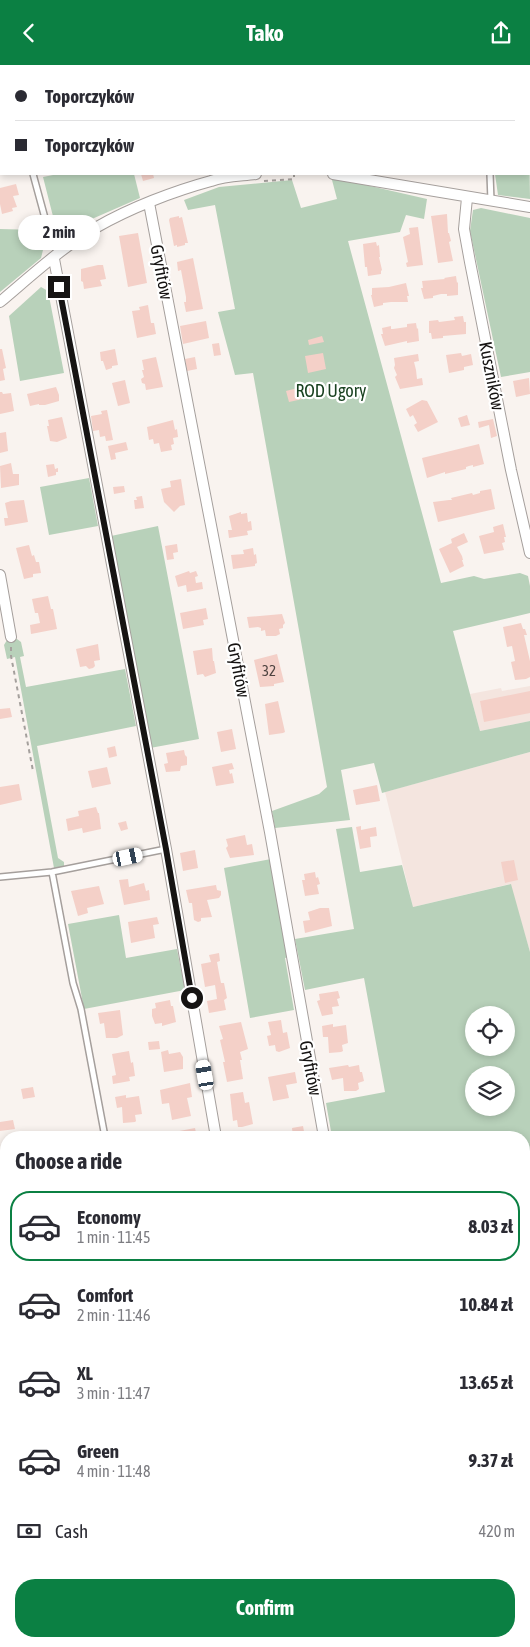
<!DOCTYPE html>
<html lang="en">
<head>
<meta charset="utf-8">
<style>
  body { margin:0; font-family:"Asap Condensed",sans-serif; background:#f7f7f7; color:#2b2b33; height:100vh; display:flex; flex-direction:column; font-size:19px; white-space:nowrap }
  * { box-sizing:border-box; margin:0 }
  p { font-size:16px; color:#7c7c81 }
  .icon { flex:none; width:28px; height:28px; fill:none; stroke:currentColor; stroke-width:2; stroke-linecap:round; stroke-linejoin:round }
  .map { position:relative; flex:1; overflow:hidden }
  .sheet { position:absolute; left:0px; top:1066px; width:530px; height:516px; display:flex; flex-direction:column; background:#fff; border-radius:20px 20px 0 0; box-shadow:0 2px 8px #0003 }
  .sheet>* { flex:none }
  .guide { position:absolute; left:0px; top:0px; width:530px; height:110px; box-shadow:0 2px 8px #0003; display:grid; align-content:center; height:110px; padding:0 15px; background:#fff }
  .buttons { position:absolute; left:465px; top:941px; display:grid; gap:10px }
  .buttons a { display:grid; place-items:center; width:50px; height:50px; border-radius:50%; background:#fff; box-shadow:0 2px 8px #0003; font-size:25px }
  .end { position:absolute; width:22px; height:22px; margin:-11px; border:6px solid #161413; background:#fff; box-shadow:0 0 0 2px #fff }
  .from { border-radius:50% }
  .bubble { position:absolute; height:35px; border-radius:18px; background:#fff; box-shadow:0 2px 8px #0003; font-size:16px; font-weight:700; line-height:35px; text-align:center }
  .car { position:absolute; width:15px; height:30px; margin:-15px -8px; border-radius:6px; box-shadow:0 0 4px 1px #0007; background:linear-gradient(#fff 24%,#345 0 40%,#fff 0 76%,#345 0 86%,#fff 0) }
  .guide b { display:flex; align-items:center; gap:18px; height:48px; font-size:19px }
  .guide b+b { border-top:1px solid #e1e1e2 }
  .guide i { width:12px; height:12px; background:#2b2b33 }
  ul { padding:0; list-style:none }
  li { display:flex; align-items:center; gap:15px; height:70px; margin:0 10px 8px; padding:0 5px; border:2px solid transparent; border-radius:20px }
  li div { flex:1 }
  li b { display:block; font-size:19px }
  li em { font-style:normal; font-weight:700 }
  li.on { border-color:#0b8043 }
  li>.icon { width:45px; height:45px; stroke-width:1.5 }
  h2 { padding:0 15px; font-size:22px; line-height:60px }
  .pay { display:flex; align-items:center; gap:12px; height:55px; padding:0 15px; font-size:19px }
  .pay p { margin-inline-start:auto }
  .button { display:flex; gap:10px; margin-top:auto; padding:10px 15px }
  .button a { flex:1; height:58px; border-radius:20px; background:#0b8043; color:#fff; font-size:20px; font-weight:700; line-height:58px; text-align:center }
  header { display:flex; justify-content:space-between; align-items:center; height:65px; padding:0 15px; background:#0b8043; color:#fff; font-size:22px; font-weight:700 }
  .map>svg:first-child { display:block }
  .built { fill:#f4e5df }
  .green { fill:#b8d1ba; fill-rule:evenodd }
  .building { fill:#f4d0c8 }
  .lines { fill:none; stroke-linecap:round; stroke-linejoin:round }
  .service-casing { stroke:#a59f9c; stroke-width:8 }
  .minor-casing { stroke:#a59f9c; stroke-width:12 }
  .tertiary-casing { stroke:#a59f9c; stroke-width:15 }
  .path { stroke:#a5a09d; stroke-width:2; stroke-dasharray:4 4; stroke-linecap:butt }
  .service { stroke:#fff; stroke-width:5 }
  .minor { stroke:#fff; stroke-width:10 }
  .tertiary { stroke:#fff; stroke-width:12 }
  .route { stroke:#161413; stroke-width:6 }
  .labels { text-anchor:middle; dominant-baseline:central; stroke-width:4.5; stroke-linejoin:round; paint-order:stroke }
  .number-label { font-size:15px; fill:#4e4340 }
  .street-label { font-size:18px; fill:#161413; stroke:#fff }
  .park-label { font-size:18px; fill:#194120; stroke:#fff }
</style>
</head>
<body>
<header><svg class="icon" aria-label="back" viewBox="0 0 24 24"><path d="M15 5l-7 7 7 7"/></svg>Tako<svg class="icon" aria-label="share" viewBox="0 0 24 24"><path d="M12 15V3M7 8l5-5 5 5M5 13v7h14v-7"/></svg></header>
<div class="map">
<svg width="530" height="1582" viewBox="0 0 530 1582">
  <rect width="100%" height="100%" fill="#f9f3ef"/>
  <path class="built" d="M530 621V656L480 666 470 629 501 623 502 626Z
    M530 687V887L510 819 413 842 385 727Z
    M6 1526V1576H188L190 1582H0V1527Z"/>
  <path class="green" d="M529 70 530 134 498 130 495 109H529Z
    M58 109H134L140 133 85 157 67 174 58 171 43 112Z
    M292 115 301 143 337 134 332 115H344L427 134 424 154 406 150 400 167 348 176 441 518 474 511 484 514 520 508 528 511 530 521V548L453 566 480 666 530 656V687L382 728 374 698 341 705 350 755 275 763 272 746 319 729 327 722 253 308 235 310 218 247 235 244 215 140 188 145 184 135 219 122Z
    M481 143 530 153V307L501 312 470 166 473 145Z
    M0 164 39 165 43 185 41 193 0 227Z
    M41 222 48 226 64 308 20 316 9 251Z
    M89 413 98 461 49 470 40 422Z
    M158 461 199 674 150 683 111 471Z
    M17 574 21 577 24 591 20 592 26 622 125 604 136 661 37 681 58 793 64 797V802L54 803 15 592 7 594 4 580 7 575Z
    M352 762 360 807 402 800 413 842 511 819 530 887V1344L524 1343V1072H332L326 1038 385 1027 364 913 305 925 295 874 354 864 336 764ZM474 950H506V982H474ZM474 1010H506V1042H474Z
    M271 794 289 892 285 893 294 945 250 953 224 803Z
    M119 850 126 893 177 884 185 925 84 944 68 859Z
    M0 1277 6 1278V1526L0 1527Z
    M524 1368 530 1370V1582H187L185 1576H524Z"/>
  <path class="building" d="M141 109H153L154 113 143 116Z
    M16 119 19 130 13 131 17 142 12 143 13 146 2 149 0 139V123Z
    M447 149 448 168H449L451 176 449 177 453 196 438 198 431 151Z
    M179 151V153L182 152 188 178H185V180L177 182V180L174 181 169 155 170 153Z
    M418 162 423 200 407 202 406 198 408 197 403 172 410 169 409 163Z
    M138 168 147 218 128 222 119 171Z
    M376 177 377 181 379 180 380 192H379L382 205 381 206V209L368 211 367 202H365L363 179Z
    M193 193 203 244 186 247 184 237H186V232L181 205 178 206 177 197Z
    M98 200H103L106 214 100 215 102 221 84 224 83 217 81 216V204Z
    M456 211 457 218 458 217V230L447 231V229H441L433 231V233L424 234 421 223H423L422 216 445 214 444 213Z
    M406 218 409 231H407L408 237H391L383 238V240L374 242 371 230H372V223L389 222Z
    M148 240 151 258H154L156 269 137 273 132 246 140 245 139 242Z
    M463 251 464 257H466V269L443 271V273L432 274 431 268H429V256L438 255 439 257 455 255 454 252Z
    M206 256 209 273 183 279 180 261Z
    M416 258 417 264 418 263 419 276 407 278V276L385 281 381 269H383L382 263 391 261V264H393L407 262V259Z
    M322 271 324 277 309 280 308 275Z
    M219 278 221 290 214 291 212 279Z
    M0 284H2L6 303 3 304 5 315 0 316Z
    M115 284 118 300 112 301V303L106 305 103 296H101L100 287Z
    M323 288 326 304 308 308 305 291Z
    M461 288 462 291 471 289 473 300 464 302V305L449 308 446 290Z
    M418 289 419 296 414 297 416 305 417 314 422 313 423 320 400 324 395 312 397 310 394 303 395 300 394 293Z
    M156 292 163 322 146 325 145 319 142 318 141 314 144 312 142 305H144L142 295Z
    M195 292 197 304 187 306 185 294Z
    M529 313 530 329 516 332 513 316Z
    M125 315 130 338 118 341 112 318Z
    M322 319 323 326 313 327 312 321Z
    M309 320 312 332 289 337 286 326Z
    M56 322 59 330V336L45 340H39V339L30 341 27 329Z
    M0 327H2L3 329 11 328 14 346 0 349Z
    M422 335 427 336 438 357 418 367 414 360 417 358 413 350 410 352 406 344Z
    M107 345 113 375 106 376 105 371 100 372 99 365 93 366 91 351 102 349 101 346Z
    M467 350 470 360 461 362 458 353Z
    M62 352 67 373 57 377 50 376 47 361H49L48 355Z
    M493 354 497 371 491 373 489 360 479 363 478 357Z
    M173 355 175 365 177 364 178 372 173 373 174 379 171 380 172 385 161 387 159 378 154 379 153 374 149 375 147 362Z
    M6 367 8 386 0 388V368Z
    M126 377 128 385 115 388 116 394 111 395 108 381Z
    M479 379 484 399 473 402V400L469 401 466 402V404L445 409V407L427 413 422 393Z
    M11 398 13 409H19V420L1 423 0 401Z
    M54 399 55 404 58 403V407H56V410L48 412 46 400Z
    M181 414 185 440 180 441 174 447 164 437 161 424 171 422 170 416Z
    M124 421 125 427 114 429 113 422Z
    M491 424 495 444 438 457 433 437 449 435H452L451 433 472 428 473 430 480 428V426Z
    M142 431 144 443 135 444 134 435H137L136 432Z
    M24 435 28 457 5 461 4 453H8L5 438 11 436Z
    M241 447V449L247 448 248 457 251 456 252 465 247 466 248 470 229 473 228 465H232L229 451Z
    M503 459 506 472H504L505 477 502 478 504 485 484 489 479 471 494 467 493 462Z
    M464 468 468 477 457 482 462 491 463 495H462L464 501 450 508 439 484 452 478 451 474Z
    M177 479 178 487 173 488 174 494 167 495 165 481Z
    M29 480 32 491 34 490 36 497H39L41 508 33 509V512L24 514 16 483Z
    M253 483 254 490 256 489 257 498 255 499V501L233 504 231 490 244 489 243 485Z
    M189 506 190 508 196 506 198 511 195 512 196 518 202 517 203 524 187 527 186 520 178 522 175 511Z
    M48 531 51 544H53L57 564 31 569 30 560 40 558 38 548H35L32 534Z
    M206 543 208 554 203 555 204 560 183 564 180 548Z
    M282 549 285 558 283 560V563L279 564 280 569 276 571H266L265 565 261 566V563L258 562 249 563 247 552Z
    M521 558 523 564H525L527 570H524L530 596V612L526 614 515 615 511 597 515 596 512 581 507 582 503 562Z
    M98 579 100 595 94 596 95 601 93 603 89 604 86 601 80 602 76 584Z
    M212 583 213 596H214L216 608 205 612 203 609 197 610 193 586Z
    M277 589 284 617 274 619V621L260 622 254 595Z
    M530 626V648L484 657 480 636Z
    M278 636 285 667 283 668 269 670 265 639Z
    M10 643 12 652 0 654V644Z
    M232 664 236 684 221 687 217 667Z
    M115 681 117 691 109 693 107 683Z
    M184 685 185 690 187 692V700L181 701 180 706 166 707 164 699 168 698 166 688Z
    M232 698 234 704 229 705 230 709 232 708 234 718 216 721 212 702Z
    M107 702 111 719 92 723 88 706Z
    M19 719 22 735 0 740V722Z
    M377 720 380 736 356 740 353 725Z
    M96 742 98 748H99L101 764 83 768 82 763 68 766 66 754 79 751 78 746Z
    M126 756 128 764 121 766 118 758Z
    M361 761V765L376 762 377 771 370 772 371 782 360 784 356 762Z
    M245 770 247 780 252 779 254 790 230 793 226 783 228 781 226 774Z
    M195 785 198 803 183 806 180 788Z
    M514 795 518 815 505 818 501 797Z
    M315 807 316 813 318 812 320 819 317 820 319 829 305 831 302 815H305L304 809Z
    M128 814 129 822 144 818 146 826 149 825 150 835 124 840 119 815Z
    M216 820 217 825 221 826V830L219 833 207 835 212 852 201 853V856L198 857 194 855 192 838H189L186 825Z
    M99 821 104 839 87 843 88 848 78 851 71 826Z
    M320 843H329L332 861 305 868 303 856 310 855 308 847Z
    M157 852 159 859 153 860 155 873 131 878 128 857Z
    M219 888 220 896 217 897 219 908 221 918H224L227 933 224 935 226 945 209 948 207 936 217 934 215 920 205 922 201 899 211 897 209 890Z
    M338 926 340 933 337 934 339 941 332 942 333 949 322 951 317 936 320 935 319 929Z
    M170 935 171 941H173L176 957 162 961V958L155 959 152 951V944L156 943 155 938Z
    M120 945 123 970 117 973H106L104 958 100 959 98 948Z
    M281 955 283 968 287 967 290 983 279 987 276 986 275 980 269 981 267 971 271 970 268 957Z
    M241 957 248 984 240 987 242 995H240L243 1014 227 1017 223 997H225L220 975 223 974 219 961Z
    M333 959V962L346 960 348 978 342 980 343 986 341 987 329 988 328 972H323L322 961Z
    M159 976 160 984 149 985 148 977Z
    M168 985 169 989 180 987 183 992V1004L164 1007 161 987Z
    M129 986 131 998 133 997 135 1011 129 1012 130 1016 113 1019 112 1011 116 1010 112 989Z
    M348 1000 349 1002 359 1000 360 1007H362L364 1016 358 1018 359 1024 356 1026H344L343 1013 332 1015 329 1003Z
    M295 1007 297 1018 286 1020 289 1033 273 1036 268 1012Z
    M190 1018 192 1032 187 1033 191 1051 172 1055 169 1038 162 1039 160 1025Z
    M33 1022 35 1032 23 1034 21 1024Z
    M243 1027 245 1038 249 1037 253 1059 242 1062H238L237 1055 233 1056 230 1029Z
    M126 1030V1033L139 1031 142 1049 135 1050 136 1056 135 1057 123 1058 122 1042 117 1043 115 1032Z
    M13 1055 15 1064 0 1066V1057Z
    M303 1061 305 1072H293L292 1063Z
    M195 1063 197 1072H169V1068Z
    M6 1557V1576L18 1577 0 1582V1559Z
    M74 1576H149L151 1582H56Z"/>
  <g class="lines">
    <defs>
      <path id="service" d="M9 0V1
        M373 0V1
        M486 0V1
        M33 109 52 179 60 188
        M490 109 491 136
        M52 807 73 918 81 944 105 1072
        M0 812 52 807 166 784
        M0 1214 6 1245V1265
        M0 1531 6 1529
        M162 1576 163 1582"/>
      <path id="minor" d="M333 109 530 142
        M467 133 464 164 470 197 511 405 530 488
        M149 138 270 767 324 1072
        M54 194 166 784 216 1072
        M0 237C31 211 62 182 97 162 130 143 174 126 211 116 225 111 241 111 256 109
        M0 510 11 572"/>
      <path id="tertiary" d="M0 1265 6 1266
        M524 1356 530 1358"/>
    </defs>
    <use href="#service" class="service-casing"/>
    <use href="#minor" class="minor-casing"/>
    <use href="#tertiary" class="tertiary-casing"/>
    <path class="path" d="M264 116 294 114V109
      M11 582V591L33 706"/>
    <use href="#service" class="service"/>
    <use href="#minor" class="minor"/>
    <use href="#tertiary" class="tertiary"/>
  </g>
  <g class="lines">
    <path class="route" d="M59 222 166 784 192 933"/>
  </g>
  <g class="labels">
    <g class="number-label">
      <text x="269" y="605">32</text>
    </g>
    <g class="street-label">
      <text transform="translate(162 207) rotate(79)">Gryfitów</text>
      <text transform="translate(492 311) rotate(79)">Kuszników</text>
      <text transform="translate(239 605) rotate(79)">Gryfitów</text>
      <text transform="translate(311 1003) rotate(79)">Gryfitów</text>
    </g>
    <g class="park-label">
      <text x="331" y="325">ROD Ugory</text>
    </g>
  </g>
</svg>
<div class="buttons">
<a><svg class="icon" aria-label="locate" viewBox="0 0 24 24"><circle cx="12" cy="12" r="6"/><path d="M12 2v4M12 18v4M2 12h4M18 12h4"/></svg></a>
<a><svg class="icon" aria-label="layers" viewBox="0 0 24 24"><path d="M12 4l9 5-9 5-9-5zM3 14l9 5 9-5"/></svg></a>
</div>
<i class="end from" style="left:192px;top:933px"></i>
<i class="end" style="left:59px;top:222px"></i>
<div class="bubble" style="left:18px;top:150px;width:82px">2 min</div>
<i class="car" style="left:128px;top:792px;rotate:78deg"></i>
<i class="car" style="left:205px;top:1010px;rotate:350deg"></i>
<div class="guide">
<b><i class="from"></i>Toporczyków</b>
<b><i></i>Toporczyków</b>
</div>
<section class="sheet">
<h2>Choose a ride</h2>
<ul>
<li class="on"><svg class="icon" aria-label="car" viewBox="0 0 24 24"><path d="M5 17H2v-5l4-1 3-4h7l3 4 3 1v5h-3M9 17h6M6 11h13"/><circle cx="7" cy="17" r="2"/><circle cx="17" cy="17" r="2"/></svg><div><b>Economy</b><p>1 min · 11:45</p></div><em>8.03 zł</em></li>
<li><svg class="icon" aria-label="car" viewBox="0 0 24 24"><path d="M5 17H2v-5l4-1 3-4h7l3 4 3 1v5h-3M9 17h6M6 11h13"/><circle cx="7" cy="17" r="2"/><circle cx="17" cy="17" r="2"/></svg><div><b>Comfort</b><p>2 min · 11:46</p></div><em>10.84 zł</em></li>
<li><svg class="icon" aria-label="car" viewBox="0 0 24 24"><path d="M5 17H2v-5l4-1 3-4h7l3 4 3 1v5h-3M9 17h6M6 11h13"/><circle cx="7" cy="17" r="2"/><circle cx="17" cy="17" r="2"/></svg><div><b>XL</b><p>3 min · 11:47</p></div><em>13.65 zł</em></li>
<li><svg class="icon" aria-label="car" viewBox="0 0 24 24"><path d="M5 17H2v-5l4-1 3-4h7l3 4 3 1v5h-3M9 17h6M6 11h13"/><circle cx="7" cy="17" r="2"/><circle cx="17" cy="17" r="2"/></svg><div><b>Green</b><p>4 min · 11:48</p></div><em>9.37 zł</em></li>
</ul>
<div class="pay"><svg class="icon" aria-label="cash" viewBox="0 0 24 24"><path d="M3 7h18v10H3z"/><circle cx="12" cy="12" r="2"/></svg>Cash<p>420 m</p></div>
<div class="button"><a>Confirm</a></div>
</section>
</div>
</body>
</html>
